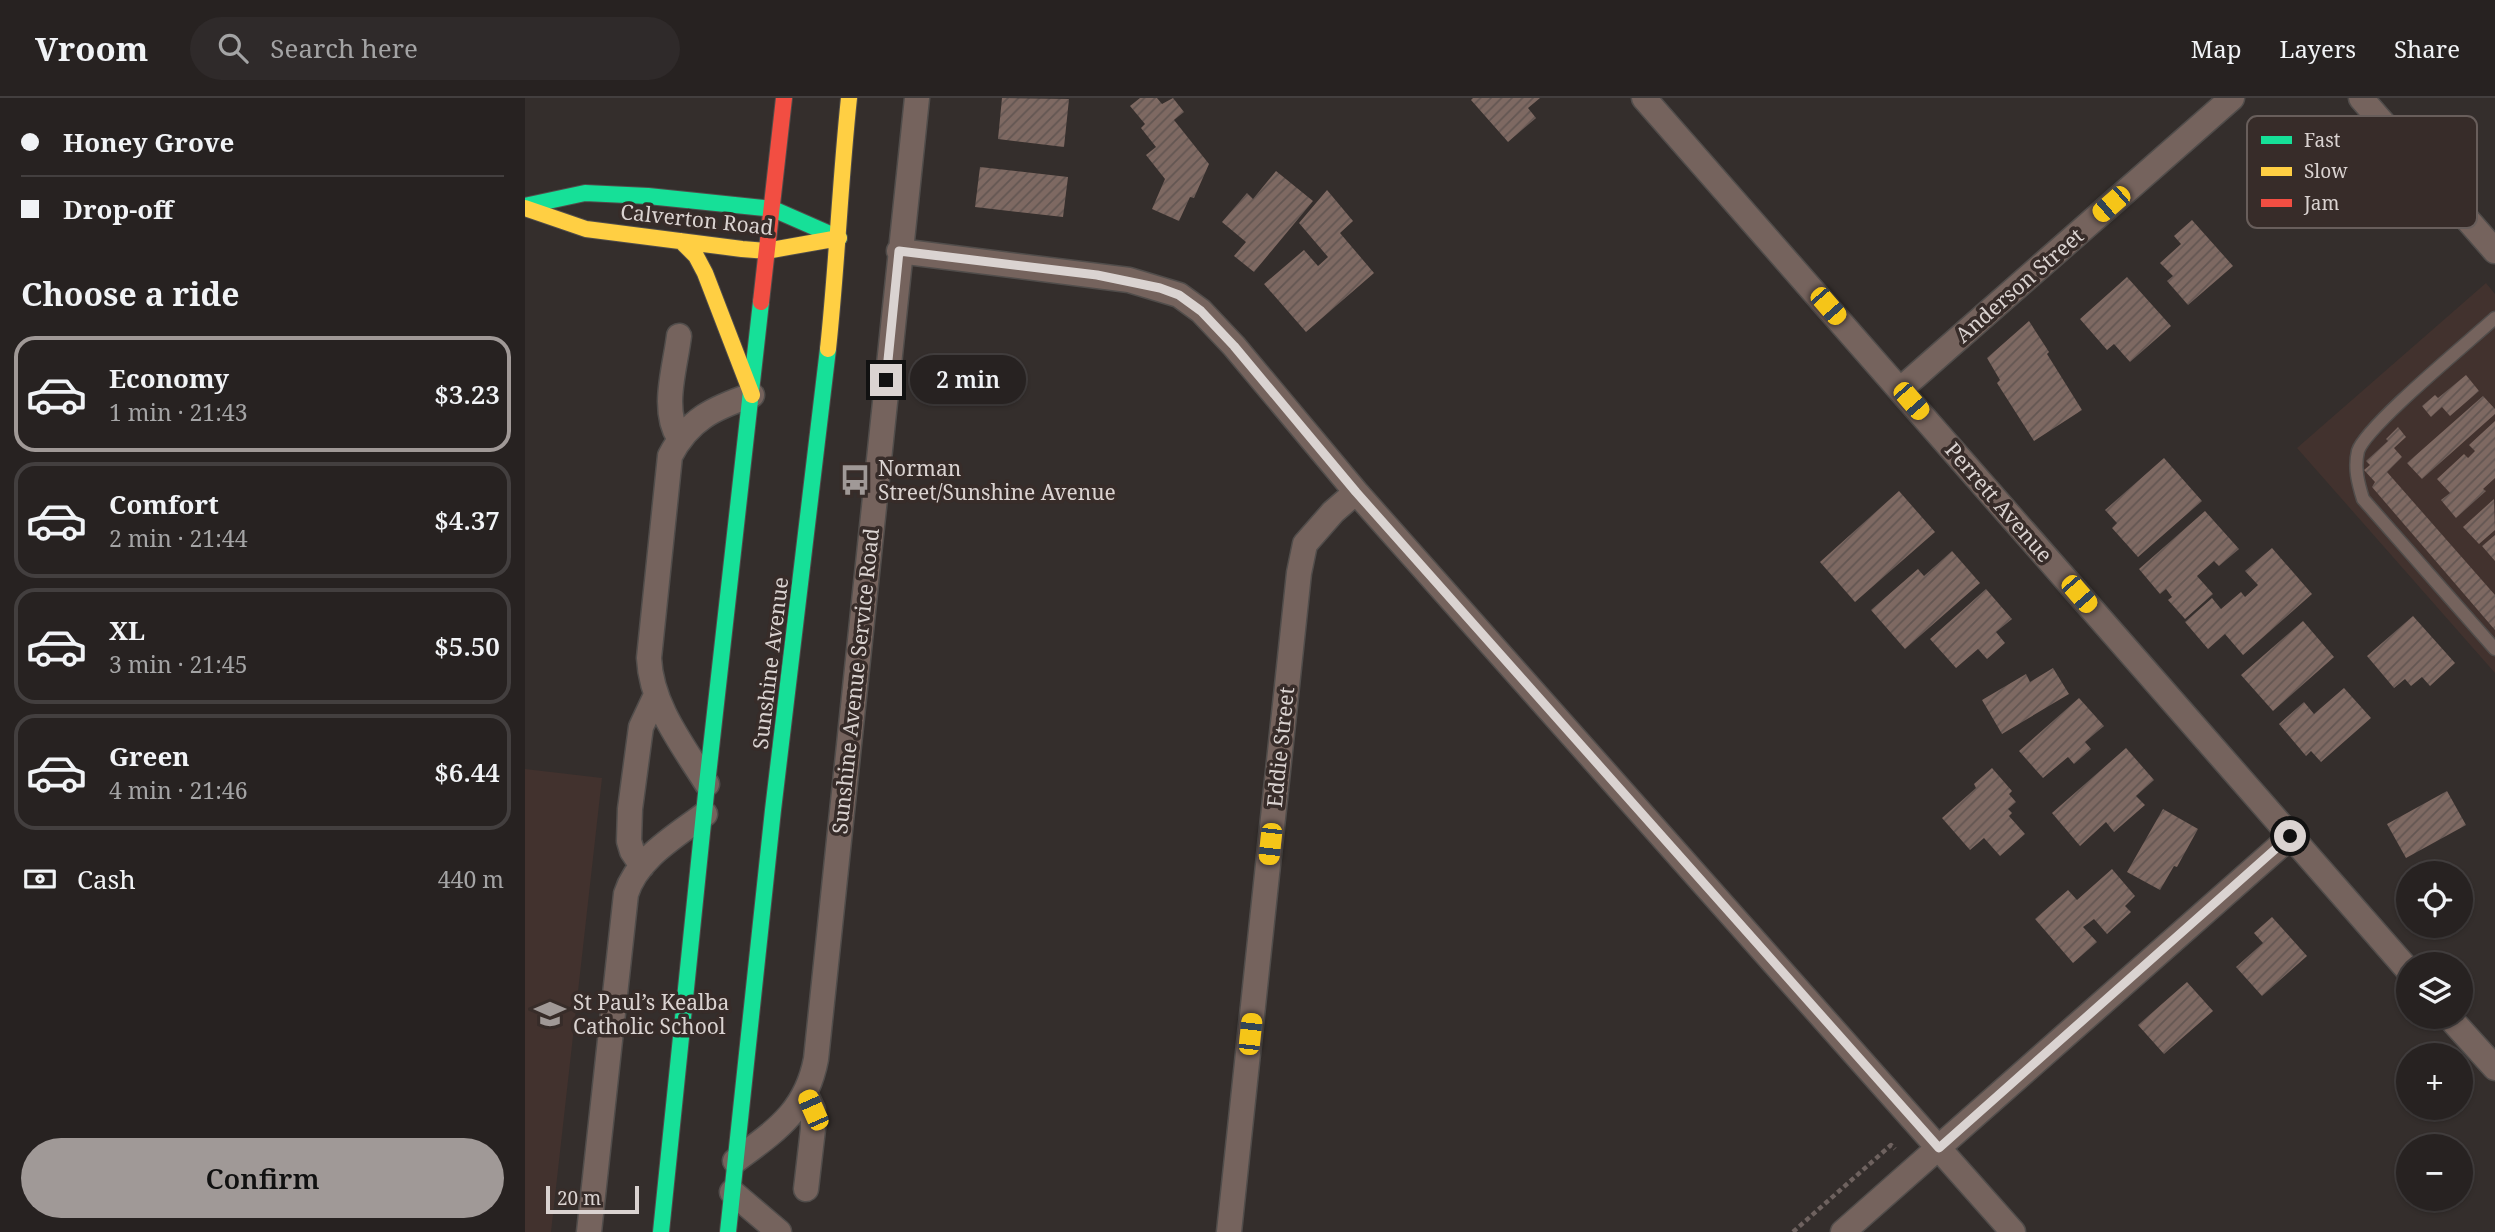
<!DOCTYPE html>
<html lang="en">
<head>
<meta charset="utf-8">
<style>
  body { margin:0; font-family:"Noto Serif",serif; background:#2f2a2a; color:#f1f3f6; height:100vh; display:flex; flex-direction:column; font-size:26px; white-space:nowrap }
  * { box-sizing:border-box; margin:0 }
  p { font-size:23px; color:#a4a4a5 }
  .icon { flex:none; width:38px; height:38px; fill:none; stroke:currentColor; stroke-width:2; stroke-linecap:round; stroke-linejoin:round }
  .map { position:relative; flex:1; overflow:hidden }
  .details { display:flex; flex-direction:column; background:#272221; width:525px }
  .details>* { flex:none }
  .hud { display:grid; align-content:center; height:154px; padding:0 21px; background:#272221 }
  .fabs { position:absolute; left:1871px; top:763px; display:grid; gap:14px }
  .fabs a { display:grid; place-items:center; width:77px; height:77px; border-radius:50%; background:#272221; box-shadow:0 2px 5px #0004,0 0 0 2px #433f3f; font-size:35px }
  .scale { position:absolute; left:21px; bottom:18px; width:93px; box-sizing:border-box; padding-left:7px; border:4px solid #dad3d1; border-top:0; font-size:19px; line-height:24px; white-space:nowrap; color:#dad3d1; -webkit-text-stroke:5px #372c29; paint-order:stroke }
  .end { position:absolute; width:32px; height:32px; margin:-16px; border:9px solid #dad3d1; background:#111; box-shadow:0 0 0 4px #111 }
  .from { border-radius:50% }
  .bubble { position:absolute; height:49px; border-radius:24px; background:#272221; box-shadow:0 2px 5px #0004,0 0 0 2px #433f3f; font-size:23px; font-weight:600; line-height:49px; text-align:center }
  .car { position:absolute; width:21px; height:42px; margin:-21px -10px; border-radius:9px; box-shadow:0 0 5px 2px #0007; background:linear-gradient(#f5c518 24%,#345 0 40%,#f5c518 0 76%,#345 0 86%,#f5c518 0) }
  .hud b { display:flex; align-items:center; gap:24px; height:66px; font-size:26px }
  .hud b+b { border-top:2px solid #433f3f }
  .hud i { width:18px; height:18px; background:#f1f3f6 }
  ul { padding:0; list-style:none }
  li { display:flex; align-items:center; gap:21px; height:116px; margin:0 14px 10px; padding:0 7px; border:4px solid #433f3f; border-radius:21px }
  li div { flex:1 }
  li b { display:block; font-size:26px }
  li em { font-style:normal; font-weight:600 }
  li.current { border-color:#a09997 }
  li>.icon { width:63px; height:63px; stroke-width:1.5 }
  h2 { padding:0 21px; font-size:32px; line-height:84px }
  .pay { display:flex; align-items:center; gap:18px; height:77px; padding:0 21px; font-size:26px }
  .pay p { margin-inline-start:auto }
  .cta { display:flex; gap:14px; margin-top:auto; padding:14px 21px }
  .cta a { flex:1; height:80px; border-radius:42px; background:#a09997; color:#111; font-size:28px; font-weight:600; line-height:80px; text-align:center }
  header { display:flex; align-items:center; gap:42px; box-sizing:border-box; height:98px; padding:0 35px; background:#272221; border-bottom:2px solid #433f3f }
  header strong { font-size:33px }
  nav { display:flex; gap:38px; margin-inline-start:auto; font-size:24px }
  .search { width:490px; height:63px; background:#2f2a2a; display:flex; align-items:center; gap:18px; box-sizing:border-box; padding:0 24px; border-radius:38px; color:#a4a4a5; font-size:26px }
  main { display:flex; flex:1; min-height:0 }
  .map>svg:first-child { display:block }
  .built { fill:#42322e }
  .building { fill:url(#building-hatch) }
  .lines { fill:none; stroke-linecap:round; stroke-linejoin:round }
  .lane-casing { stroke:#514d4b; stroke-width:15 }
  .street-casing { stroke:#514d4b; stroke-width:27 }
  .fast-casing { stroke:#514d4b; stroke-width:18 }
  .slow-casing { stroke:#514d4b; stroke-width:18 }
  .jam-casing { stroke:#514d4b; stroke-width:18 }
  .path { stroke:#6e625f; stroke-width:4.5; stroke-dasharray:5 3.5; stroke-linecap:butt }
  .lane { stroke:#75635d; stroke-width:12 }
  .street { stroke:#75635d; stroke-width:24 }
  .fast { stroke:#16e098; stroke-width:16 }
  .slow { stroke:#ffcf43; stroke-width:16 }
  .jam { stroke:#f24e42; stroke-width:16 }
  .route { stroke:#dad3d1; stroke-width:9 }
  .labels { text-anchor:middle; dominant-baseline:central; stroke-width:7; stroke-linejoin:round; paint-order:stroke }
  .street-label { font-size:21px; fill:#dad3d1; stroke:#372c29 }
  .poi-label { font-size:21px; fill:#dad3d1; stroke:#372c29; text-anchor:start }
  .key { fill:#372c29; stroke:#685e5b; stroke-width:2 }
  .key-label { font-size:19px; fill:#dad3d1 }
</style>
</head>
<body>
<header>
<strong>Vroom</strong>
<div class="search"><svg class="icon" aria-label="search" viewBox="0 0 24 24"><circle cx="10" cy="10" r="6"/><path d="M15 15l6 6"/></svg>Search here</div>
<nav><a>Map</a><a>Layers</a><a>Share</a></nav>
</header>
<main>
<section class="details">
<div class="hud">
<b><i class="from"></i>Honey Grove</b>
<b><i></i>Drop-off</b>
</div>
<h2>Choose a ride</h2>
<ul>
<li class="current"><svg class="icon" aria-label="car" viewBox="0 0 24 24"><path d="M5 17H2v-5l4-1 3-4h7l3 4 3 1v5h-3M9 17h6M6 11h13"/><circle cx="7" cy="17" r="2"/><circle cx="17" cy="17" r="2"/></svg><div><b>Economy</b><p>1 min · 21:43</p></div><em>$3.23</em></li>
<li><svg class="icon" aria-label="car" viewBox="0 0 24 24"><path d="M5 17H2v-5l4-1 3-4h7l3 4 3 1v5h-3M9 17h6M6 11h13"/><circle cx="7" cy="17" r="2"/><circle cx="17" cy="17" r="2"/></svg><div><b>Comfort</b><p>2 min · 21:44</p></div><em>$4.37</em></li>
<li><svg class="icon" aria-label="car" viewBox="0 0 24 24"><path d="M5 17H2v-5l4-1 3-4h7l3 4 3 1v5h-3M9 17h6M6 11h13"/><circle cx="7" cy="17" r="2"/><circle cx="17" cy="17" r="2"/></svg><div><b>XL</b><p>3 min · 21:45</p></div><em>$5.50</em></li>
<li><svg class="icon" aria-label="car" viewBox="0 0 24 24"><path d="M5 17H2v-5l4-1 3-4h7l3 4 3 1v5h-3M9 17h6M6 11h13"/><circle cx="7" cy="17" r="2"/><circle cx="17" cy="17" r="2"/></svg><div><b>Green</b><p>4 min · 21:46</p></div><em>$6.44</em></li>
</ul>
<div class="pay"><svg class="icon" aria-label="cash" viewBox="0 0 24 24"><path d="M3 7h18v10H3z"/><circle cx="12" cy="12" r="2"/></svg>Cash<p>440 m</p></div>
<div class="cta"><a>Confirm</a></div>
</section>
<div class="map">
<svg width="1970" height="1134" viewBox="0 0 1970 1134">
  <defs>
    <pattern id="building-hatch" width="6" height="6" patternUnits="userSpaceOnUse" patternTransform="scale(1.75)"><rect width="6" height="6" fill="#7e6962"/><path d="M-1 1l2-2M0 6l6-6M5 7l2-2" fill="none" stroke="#635652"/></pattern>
  </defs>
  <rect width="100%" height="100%" fill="#342e2c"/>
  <path class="built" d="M1961 185 1970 196V575L1772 350Z
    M0 671 77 680 26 1134H0Z"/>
  <path class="building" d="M477 0 544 1 539 49 473 41Z
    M615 0H632L637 6 648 0 659 14 649 22 684 66 669 100 665 99 654 123 627 111 640 81 621 57 631 49 616 30 620 26 605 8Z
    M948 0H1015L1003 10 1011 20 983 44 946 2Z
    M455 69 543 79 538 119 450 109Z
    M751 73 788 103 729 174 709 158 721 144 697 124 722 95 728 101Z
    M802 92 828 123 815 135 849 175 781 234 739 186 779 152 793 168 803 159 774 125Z
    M1667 122 1708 168 1663 207 1642 183 1648 178 1635 165 1656 146 1649 138Z
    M1602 179 1646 228 1605 264 1589 246 1582 252 1555 221Z
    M1504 223 1524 254 1522 256 1557 312 1509 343 1472 285 1475 282 1462 260Z
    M1941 277 1954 293 1925 318 1917 309 1906 319 1897 308 1910 297 1913 300Z
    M1958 298 1970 311V316L1897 381 1882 365Z
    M1970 323V380L1958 391 1961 393 1931 420 1916 402 1925 395 1912 381 1939 356 1943 360 1950 353 1944 347Z
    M1873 329 1881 339 1869 350 1877 359 1862 374 1970 497V532L1847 389 1850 384 1839 372 1845 367 1841 363 1863 343 1861 341Z
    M1639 360 1677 403 1613 459 1587 430 1592 425 1580 412Z
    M1374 393 1410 434 1330 504 1295 464Z
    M1969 401 1970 432 1954 446 1938 429Z
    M1680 413 1714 451 1694 468 1689 463 1672 478 1688 496 1660 521 1643 502 1647 499 1641 491 1635 496 1614 471Z
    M1970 437V463L1957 448Z
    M1747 450 1787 496 1718 557 1700 536 1683 551 1660 524 1687 500 1696 511 1716 494 1720 499 1733 487 1720 473Z
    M1427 453 1455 485 1380 551 1346 512 1393 471 1399 478Z
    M1461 491 1487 521 1471 534 1480 545 1462 561 1453 551 1431 570 1405 541Z
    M1888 518 1930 565 1905 588 1897 579 1886 588 1880 581 1869 590 1842 558Z
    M1778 523 1809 559 1748 613 1716 577Z
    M1528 570 1544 596 1477 636 1457 602 1501 576 1505 584Z
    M1819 590 1846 620 1796 664 1786 653 1781 658 1754 626 1779 604 1789 616Z
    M1554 600 1579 628 1560 644 1566 651 1549 666 1543 659 1518 680 1494 653Z
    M1601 650 1629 682 1611 698 1620 707 1589 734 1581 724 1555 748 1527 715Z
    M1467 670 1487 693 1484 696 1491 704 1483 711 1487 715 1484 718 1500 736 1475 758 1459 740 1445 752 1417 720 1451 690 1449 686Z
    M1922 693 1941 727 1881 760 1862 726Z
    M1638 711 1673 731 1652 769 1649 768 1635 792 1602 774Z
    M1587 771 1610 798 1600 808 1606 814 1582 836 1569 821 1558 829 1572 844 1548 865 1510 821 1543 792 1552 802Z
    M1747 819 1782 858 1737 898 1711 869 1738 845 1729 835Z
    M1662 884 1688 913 1639 956 1613 927Z"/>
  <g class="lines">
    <defs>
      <path id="lane" d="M1970 220C1945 243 1841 328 1833 353 1829 370 1833 385 1838 401L1970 551"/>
      <path id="street" d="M1119 0 1883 872
        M1836 0 1970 153
        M374 153 604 182 654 197 676 213 709 248 831 394 1488 1134
        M1376 291 1707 0
        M154 340C136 311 150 271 154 238
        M182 686C157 646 126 607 124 560L145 358C164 321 189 310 227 297
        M117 768 107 753 104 743 105 711 116 629 131 597
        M1924 919 1970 970
        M210 1063C250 1033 281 1014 291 961L392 0
        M281 1091 288 1031V1012L281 997
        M207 1094 254 1134
        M64 1134 101 796C112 760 151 738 180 716
        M704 1134 774 475 780 446 808 414 831 394
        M1318 1134 1765 739"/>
      <path id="fast" d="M0 108 60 95 123 98 248 111 314 140
        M136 1134 182 686 236 204
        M203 1134 248 712 303 251"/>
      <path id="slow" d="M0 110 61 131 217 151 241 153 314 140
        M156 143 171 158 180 175 227 297
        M303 251C312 167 315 84 324 0"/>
      <path id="jam" d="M236 204 259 0"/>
    </defs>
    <use href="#lane" class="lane-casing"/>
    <use href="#street" class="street-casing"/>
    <use href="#fast" class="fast-casing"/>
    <use href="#slow" class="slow-casing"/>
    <use href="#jam" class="jam-casing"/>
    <path class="path" d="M1268 1134 1366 1047 1370 1051"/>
    <use href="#lane" class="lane"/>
    <use href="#street" class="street"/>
    <use href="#fast" class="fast"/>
    <use href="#slow" class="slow"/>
    <use href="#jam" class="jam"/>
  </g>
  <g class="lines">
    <path class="route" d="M361 282 374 153 572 177 635 190 654 197 676 213 709 248 831 394 1414 1050 1765 738"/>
  </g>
  <defs>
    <symbol id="bus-bare" viewBox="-9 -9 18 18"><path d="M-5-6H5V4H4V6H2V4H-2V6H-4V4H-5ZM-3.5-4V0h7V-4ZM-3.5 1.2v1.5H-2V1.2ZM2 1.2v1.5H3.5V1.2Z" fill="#a09997" stroke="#372c29" stroke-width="2.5" paint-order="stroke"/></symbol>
    <symbol id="school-bare" viewBox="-9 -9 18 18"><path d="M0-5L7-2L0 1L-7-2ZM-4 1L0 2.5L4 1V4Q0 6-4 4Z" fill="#a09997" stroke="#372c29" stroke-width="2.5" paint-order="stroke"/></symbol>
  </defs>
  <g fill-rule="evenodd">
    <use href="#bus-bare" x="308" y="360" width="44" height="44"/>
    <use href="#school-bare" x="3" y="894" width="44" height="44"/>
  </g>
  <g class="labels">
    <g class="street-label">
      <text transform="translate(172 121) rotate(6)">Calverton Road</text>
      <text transform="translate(1494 187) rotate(-41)">Anderson Street</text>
      <text transform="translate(1474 404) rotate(49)">Perrett Avenue</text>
      <text transform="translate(245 565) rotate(-83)">Sunshine Avenue</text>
      <text transform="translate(330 583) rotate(-84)">Sunshine Avenue Service Road</text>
      <text transform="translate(755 649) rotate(-84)">Eddie Street</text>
    </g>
    <g class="poi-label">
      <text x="353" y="370">Norman<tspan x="353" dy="24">Street/Sunshine Avenue</tspan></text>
      <text x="48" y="904">St Paul’s Kealba<tspan x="48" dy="24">Catholic School</tspan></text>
    </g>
  </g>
  <rect x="1722" y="18" width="230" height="112" rx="10" class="key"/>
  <rect x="1736" y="38" width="31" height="8" fill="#16e098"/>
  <rect x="1736" y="69" width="31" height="9" fill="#ffcf43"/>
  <rect x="1736" y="101" width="31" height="8" fill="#f24e42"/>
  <g class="key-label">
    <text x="1779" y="49">Fast</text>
    <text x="1779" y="80">Slow</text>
    <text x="1779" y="112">Jam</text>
  </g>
</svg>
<div class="fabs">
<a><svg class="icon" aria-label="locate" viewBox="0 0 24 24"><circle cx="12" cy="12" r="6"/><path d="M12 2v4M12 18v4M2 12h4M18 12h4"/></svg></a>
<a><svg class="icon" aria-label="layers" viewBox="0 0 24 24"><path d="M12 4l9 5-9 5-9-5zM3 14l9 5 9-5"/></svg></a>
<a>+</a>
<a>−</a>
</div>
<div class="scale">20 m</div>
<i class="end from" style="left:1765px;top:738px"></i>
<i class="end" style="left:361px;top:282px"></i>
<div class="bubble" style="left:385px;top:257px;width:116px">2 min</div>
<i class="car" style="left:1586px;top:106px;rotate:229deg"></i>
<i class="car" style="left:1303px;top:208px;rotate:139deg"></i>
<i class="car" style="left:1386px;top:303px;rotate:139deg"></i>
<i class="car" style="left:1554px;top:496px;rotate:139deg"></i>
<i class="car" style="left:745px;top:746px;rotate:186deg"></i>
<i class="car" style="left:725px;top:936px;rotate:6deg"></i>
<i class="car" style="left:288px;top:1012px;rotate:336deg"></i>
</div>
</main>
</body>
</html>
